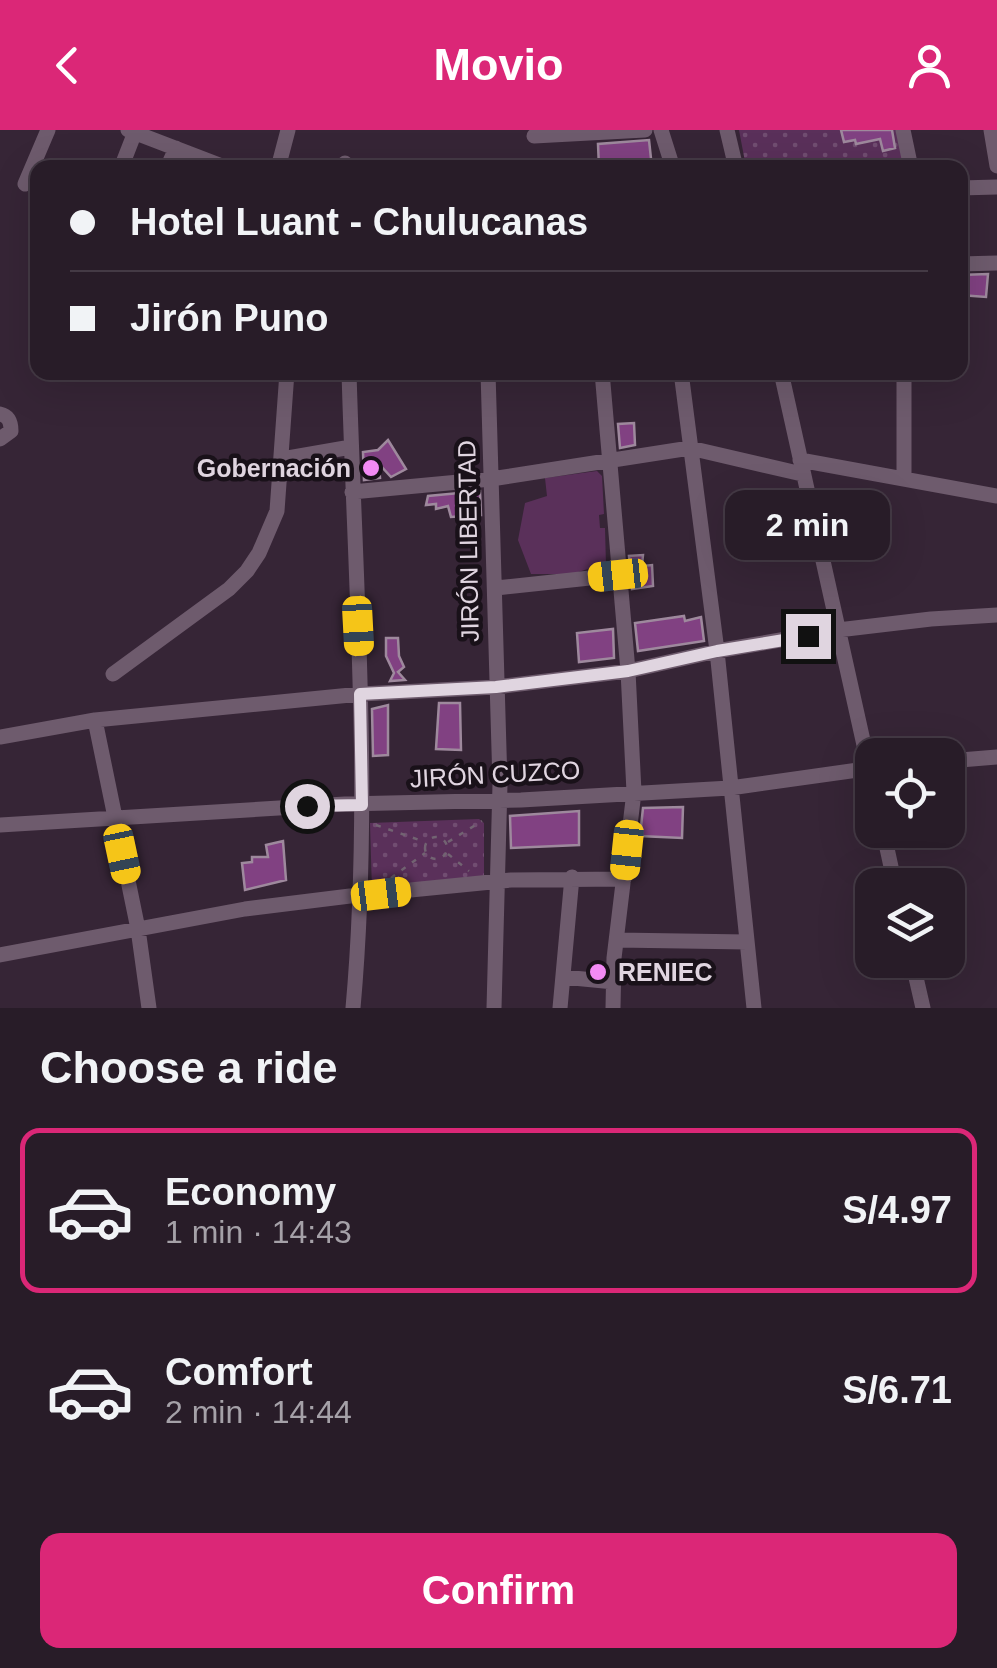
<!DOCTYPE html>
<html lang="en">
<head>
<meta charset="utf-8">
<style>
  body { margin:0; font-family:Arial,sans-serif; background:#302530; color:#f1f3f6; height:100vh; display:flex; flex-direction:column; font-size:38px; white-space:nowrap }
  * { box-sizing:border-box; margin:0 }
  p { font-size:32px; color:#a5a1a8 }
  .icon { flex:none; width:55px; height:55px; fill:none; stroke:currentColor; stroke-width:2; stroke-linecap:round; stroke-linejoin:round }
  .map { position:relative; height:878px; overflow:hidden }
  .panel { display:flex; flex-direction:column; background:#281c28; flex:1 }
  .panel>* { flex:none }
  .top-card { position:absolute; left:30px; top:30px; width:938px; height:220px; border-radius:20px; box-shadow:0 10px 40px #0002,0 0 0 2px #443a45; display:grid; align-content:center; height:220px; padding:0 40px; background:#281c28 }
  .fabs { position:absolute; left:855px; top:608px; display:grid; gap:20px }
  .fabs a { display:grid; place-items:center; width:110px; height:110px; border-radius:20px; background:#281c28; box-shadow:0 10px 40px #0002,0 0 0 2px #443a45; font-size:50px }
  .end { position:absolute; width:45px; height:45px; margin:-22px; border:12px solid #e0d5e0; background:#111; box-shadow:0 0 0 5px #111 }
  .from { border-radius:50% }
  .bubble { position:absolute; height:70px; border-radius:20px; background:#281c28; box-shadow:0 10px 40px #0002,0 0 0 2px #443a45; font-size:32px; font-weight:600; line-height:70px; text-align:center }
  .car { position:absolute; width:30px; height:60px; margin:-30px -15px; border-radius:12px; box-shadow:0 0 8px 2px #0007; background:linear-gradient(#f5c518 24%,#345 0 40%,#f5c518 0 76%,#345 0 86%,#f5c518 0) }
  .top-card b { display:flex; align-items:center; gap:35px; height:95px; font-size:38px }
  .top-card b+b { border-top:2px solid #443a45 }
  .top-card i { width:25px; height:25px; background:#f1f3f6 }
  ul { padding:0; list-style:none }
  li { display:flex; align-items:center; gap:30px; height:165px; margin:0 20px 15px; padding:0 20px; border:5px solid transparent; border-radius:20px }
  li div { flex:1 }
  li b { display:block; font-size:38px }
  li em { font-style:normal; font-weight:600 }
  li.current { border-color:#db2777 }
  li>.icon { width:90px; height:90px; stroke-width:1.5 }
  h2 { padding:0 40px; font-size:45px; line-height:120px }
  .button { display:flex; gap:20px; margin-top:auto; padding:20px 40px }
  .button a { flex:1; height:115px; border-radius:20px; background:#db2777; color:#fff; font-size:40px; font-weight:600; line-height:115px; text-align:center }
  header { display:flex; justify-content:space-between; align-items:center; height:130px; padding:0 40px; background:#db2777; color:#fff; font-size:45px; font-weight:600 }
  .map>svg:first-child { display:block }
  .park { fill:url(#park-dots) }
  .pitch { fill:#5a305a }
  .building { fill:#814182; stroke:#9e899d; stroke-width:2.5 }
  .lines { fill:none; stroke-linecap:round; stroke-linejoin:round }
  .path { stroke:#726372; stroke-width:2.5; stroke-dasharray:5 8; stroke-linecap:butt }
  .minor { stroke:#6e5b6d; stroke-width:15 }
  .route { stroke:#e0d5e0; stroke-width:12 }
  .poi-dot { fill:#f28af3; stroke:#191119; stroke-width:4 }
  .labels { text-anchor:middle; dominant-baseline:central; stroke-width:9; stroke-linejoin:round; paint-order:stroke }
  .poi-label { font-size:25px; font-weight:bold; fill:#e0d5e0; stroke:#191119; text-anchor:end }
  .street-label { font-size:25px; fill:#e0d5e0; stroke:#191119 }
</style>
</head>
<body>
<header><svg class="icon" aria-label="back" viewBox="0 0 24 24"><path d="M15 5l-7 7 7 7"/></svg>Movio<svg class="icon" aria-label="person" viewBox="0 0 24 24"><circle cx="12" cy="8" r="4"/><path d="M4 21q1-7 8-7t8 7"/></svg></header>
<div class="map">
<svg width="997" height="878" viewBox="0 0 997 878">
  <defs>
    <pattern id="park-dots" width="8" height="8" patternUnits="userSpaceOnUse" patternTransform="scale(2.5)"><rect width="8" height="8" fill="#5a305a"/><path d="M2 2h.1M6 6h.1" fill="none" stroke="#714d71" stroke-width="1.8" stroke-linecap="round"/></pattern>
  </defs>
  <rect width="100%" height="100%" fill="#362536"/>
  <path class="park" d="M739 0H898L906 37H746Z
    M479 689 484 693V751L372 761 370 693Z"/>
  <path class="pitch" d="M597 341 602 346 604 384 599 385 600 398H605L606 435 594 441 591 438 572 444H531L518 410 525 373 547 366 545 348Z"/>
  <path class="building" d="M841 0H892L895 18 883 21 880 9 856 14 855 10 844 12Z
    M649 10 652 38H599L598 14Z
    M988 144 986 167 960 165V145Z
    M634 293 635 315 620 318 618 294Z
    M388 310 406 339 391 347 379 334 380 348 364 350 363 322 378 320Z
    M480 361 481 385 451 387 448 376 436 379V374L426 375 428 366Z
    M643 425 642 436 652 435 653 456 632 459 629 426Z
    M684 486 685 491 701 487 704 511 638 521 635 493Z
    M613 499 614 528 579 532 577 503Z
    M386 508H398L399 526 404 537 398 542 405 550 390 551 394 543 386 526Z
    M439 573H460L461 620 436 619Z
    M388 575V625L373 626 372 579Z
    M683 677 682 708 640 706 643 678Z
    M579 681V715L511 718 510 686Z
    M283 711 286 750 245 760 242 733 252 732V727H268L266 715Z"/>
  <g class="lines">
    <path class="path" d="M376 695 425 712
      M425 718a11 11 0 1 1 22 0a11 11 0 1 1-22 0Z
      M448 712 482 691
      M448 724 469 741
      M391 748 425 723"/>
    <path class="minor" d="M128 0 227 38
      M661 0 673 38
      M727 0 736 38
      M903 0 911 38
      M991 0 997 36
      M534 6 645 0
      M121 38 135 2
      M167 38 176 18
      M278 38 288 0
      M345 38V33
      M25 54 48 0
      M960 58 997 57
      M960 134 997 133
      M349 242C355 454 372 667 353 878
      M488 242 500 654 494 878
      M602 242 628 541 634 662 614 828 613 878
      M681 242 717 521 754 878
      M781 242 872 651
      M0 284C9 286 11 292 11 301L0 309
      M282 329 351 317
      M800 330 997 366
      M904 347V242
      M352 362 491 349 690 318 802 344
      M496 458 618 445
      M113 544 229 459 247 441 259 423 277 381 287 242
      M95 590 138 799 149 878
      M0 607 95 590 361 564 496 557 628 541 717 521 838 500 931 489 997 485
      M948 631 997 627
      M0 695 345 674 521 670 730 658 872 638
      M883 700 895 755
      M617 810 747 812
      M0 825 245 779 350 766 511 750 624 749
      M912 830 923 878
      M563 847 614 852
      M560 878 572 747"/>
  </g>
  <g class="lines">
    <path class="route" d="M307 676 362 675 360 564 496 557 628 541 717 521 808 506"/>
  </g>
  <g class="poi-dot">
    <circle cx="371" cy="338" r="10"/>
    <circle cx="598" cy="842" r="10"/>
  </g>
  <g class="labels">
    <g class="poi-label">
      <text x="351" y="338">Gobernación</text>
      <text x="618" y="842" text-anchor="start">RENIEC</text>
    </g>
    <g class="street-label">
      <text transform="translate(468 411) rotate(-91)">JIRÓN LIBERTAD</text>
      <text transform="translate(495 644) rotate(-3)">JIRÓN CUZCO</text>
    </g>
  </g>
</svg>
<div class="fabs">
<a><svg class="icon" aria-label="locate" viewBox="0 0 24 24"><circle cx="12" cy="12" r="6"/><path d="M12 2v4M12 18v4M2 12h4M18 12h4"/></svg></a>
<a><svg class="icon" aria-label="layers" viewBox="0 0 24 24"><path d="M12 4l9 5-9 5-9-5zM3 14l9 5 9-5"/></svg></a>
</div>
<i class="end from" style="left:307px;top:676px"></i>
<i class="end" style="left:808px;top:506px"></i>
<div class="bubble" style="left:725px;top:360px;width:165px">2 min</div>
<i class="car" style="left:618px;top:445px;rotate:264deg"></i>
<i class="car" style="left:358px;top:496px;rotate:177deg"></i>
<i class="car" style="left:627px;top:720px;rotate:186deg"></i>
<i class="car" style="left:122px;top:724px;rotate:168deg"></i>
<i class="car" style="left:381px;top:764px;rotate:83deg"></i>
<div class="top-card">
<b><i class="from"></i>Hotel Luant - Chulucanas</b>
<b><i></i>Jirón Puno</b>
</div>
</div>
<section class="panel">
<h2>Choose a ride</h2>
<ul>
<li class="current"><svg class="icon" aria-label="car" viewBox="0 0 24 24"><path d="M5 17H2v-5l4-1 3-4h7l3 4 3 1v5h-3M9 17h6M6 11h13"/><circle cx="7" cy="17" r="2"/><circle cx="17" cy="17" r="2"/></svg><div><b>Economy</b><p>1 min · 14:43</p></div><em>S/4.97</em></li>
<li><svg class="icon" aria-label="car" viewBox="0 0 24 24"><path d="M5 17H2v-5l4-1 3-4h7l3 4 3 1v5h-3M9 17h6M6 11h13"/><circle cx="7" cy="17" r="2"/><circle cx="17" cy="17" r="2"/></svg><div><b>Comfort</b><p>2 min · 14:44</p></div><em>S/6.71</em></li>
</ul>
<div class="button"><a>Confirm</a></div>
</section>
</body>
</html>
